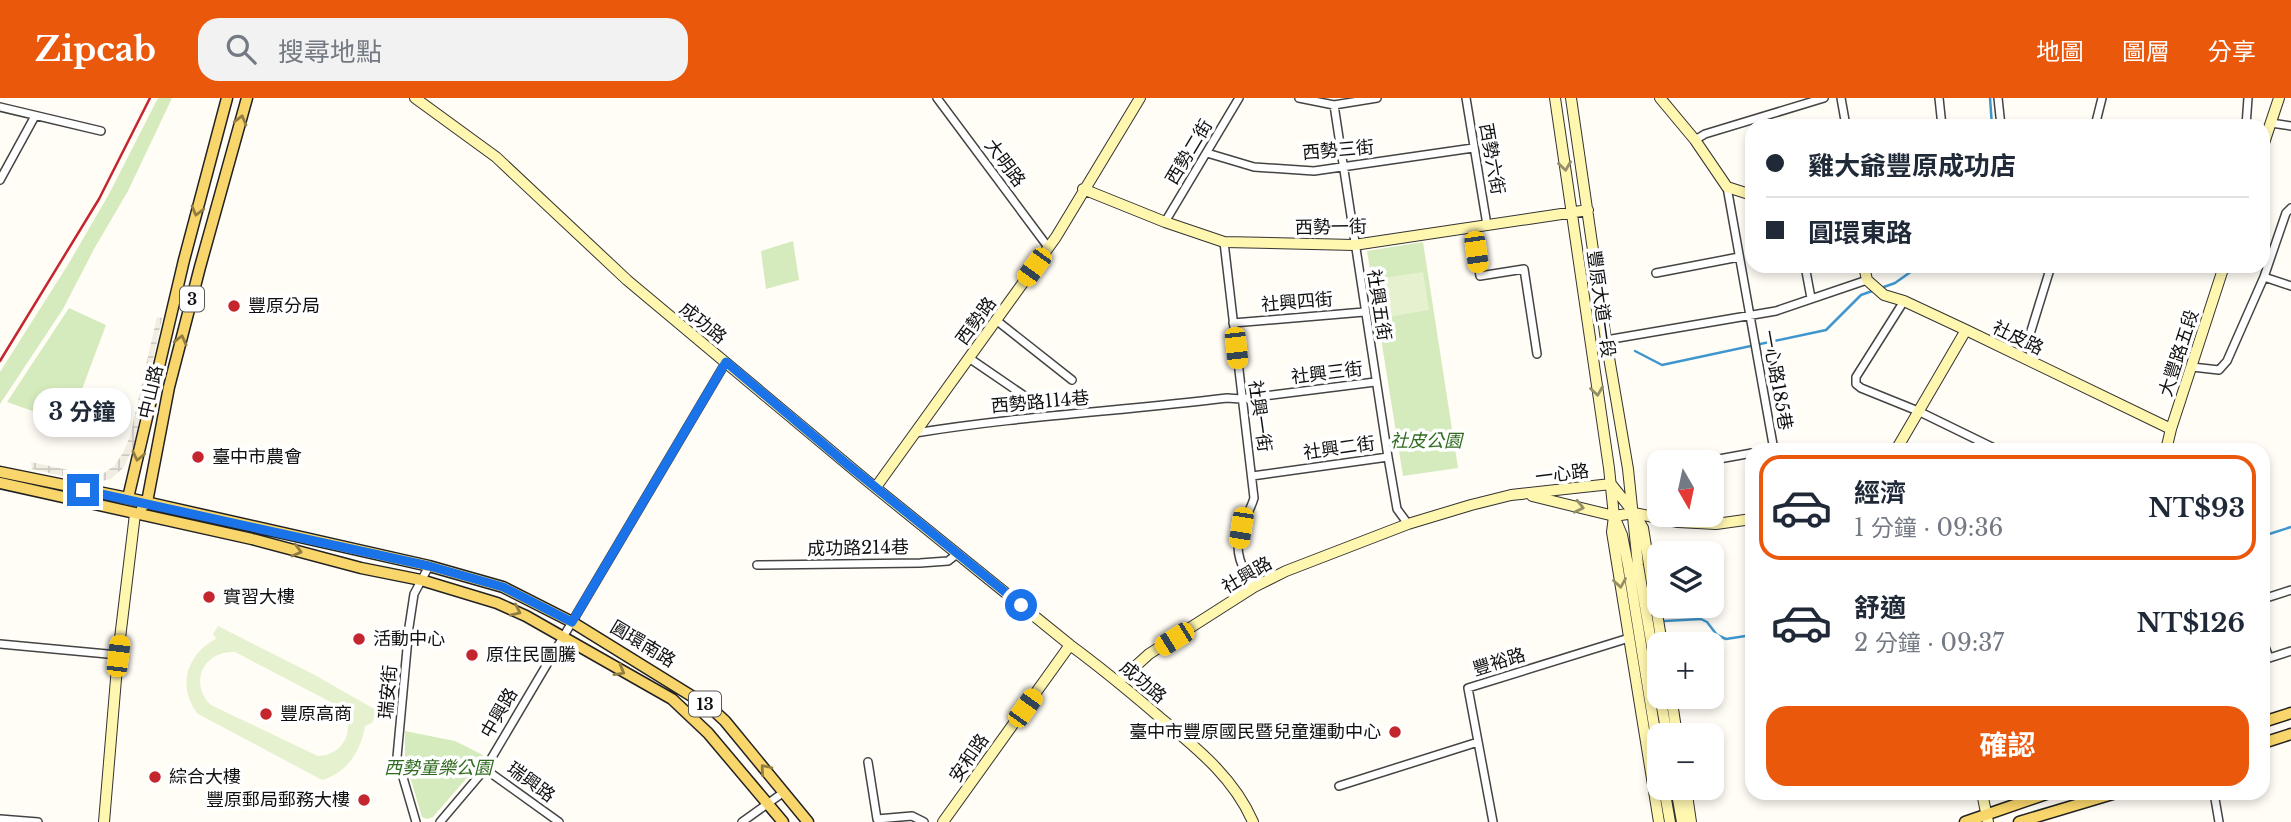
<!DOCTYPE html>
<html lang="zh-TW">
<head>
<meta charset="utf-8">
<style>
  body { margin:0; font-family:"Libre Baskerville","Noto Sans TC",serif; background:#f2f2f3; color:#1f2937; height:100vh; display:flex; flex-direction:column; font-size:26px; white-space:nowrap }
  * { box-sizing:border-box; margin:0 }
  p { font-size:23px; color:#747a83 }
  .icon { flex:none; width:38px; height:38px; fill:none; stroke:currentColor; stroke-width:2; stroke-linecap:round; stroke-linejoin:round }
  .map { position:relative; flex:1; overflow:hidden }
  .sheet { position:absolute; left:1745px; top:345px; width:525px; height:357px; display:flex; flex-direction:column; background:#fff; border-radius:21px; box-shadow:0 4px 10px #0003 }
  .sheet>* { flex:none }
  .banner { position:absolute; left:1745px; top:21px; width:525px; height:154px; border-radius:21px; box-shadow:0 4px 10px #0003; display:grid; align-content:center; height:154px; padding:0 21px; background:#fff }
  .needle { width:46px; rotate:171deg }
  .buttons { position:absolute; left:1647px; top:352px; display:grid; gap:14px }
  .buttons a { display:grid; place-items:center; width:77px; height:77px; border-radius:14px; background:#fff; box-shadow:0 4px 10px #0003; font-size:35px }
  .end { position:absolute; width:32px; height:32px; margin:-16px; border:9px solid #1a73e8; background:#fff; box-shadow:0 0 0 4px #fff }
  .from { border-radius:50% }
  .bubble { position:absolute; height:49px; border-radius:21px; background:#fff; box-shadow:0 4px 10px #0003; font-size:23px; font-weight:700; line-height:49px; text-align:center }
  .car { position:absolute; width:21px; height:42px; margin:-21px -10px; border-radius:9px; box-shadow:0 0 5px 2px #0007; background:linear-gradient(#f5c518 24%,#345 0 40%,#f5c518 0 76%,#345 0 86%,#f5c518 0) }
  .banner b { display:flex; align-items:center; gap:24px; height:66px; font-size:26px }
  .banner b+b { border-top:2px solid #e0e1e3 }
  .banner i { width:18px; height:18px; background:#1f2937 }
  ul { padding:12px 0 0; list-style:none }
  li { display:flex; align-items:center; gap:21px; height:105px; margin:0 14px 10px; padding:0 7px; border:4px solid transparent; border-radius:21px }
  li div { flex:1 }
  li b { display:block; font-size:26px }
  li em { font-style:normal; font-weight:700 }
  li.active { border-color:#ea580c }
  li>.icon { width:63px; height:63px; stroke-width:1.5 }
  .cta { display:flex; gap:14px; margin-top:auto; padding:14px 21px }
  .cta a { flex:1; height:80px; border-radius:21px; background:#ea580c; color:#fff; font-size:28px; font-weight:700; line-height:80px; text-align:center }
  header { display:flex; align-items:center; gap:42px; box-sizing:border-box; height:98px; padding:0 35px; background:#ea580c; color:#fff }
  header strong { font-size:33px }
  nav { display:flex; gap:38px; margin-inline-start:auto; font-size:24px }
  .search { width:490px; height:63px; background:#f2f2f3; display:flex; align-items:center; gap:18px; box-sizing:border-box; padding:0 24px; border-radius:21px; color:#747a83; font-size:26px }
  .map>svg:first-child { display:block }
  .park { fill:#d5ebbd }
  .pitch { fill:#e6f2cf; fill-rule:evenodd }
  .plaza { fill:url(#plaza-grid) }
  .lines { fill:none; stroke-linecap:round; stroke-linejoin:round }
  .stream { stroke:#3f96cf; stroke-width:2.5 }
  .street-casing { stroke:#444; stroke-width:10 }
  .secondary-casing { stroke:#333; stroke-width:12 }
  .primary-casing { stroke:#222; stroke-width:13 }
  .street { stroke:#fff; stroke-width:7 }
  .secondary { stroke:#fff6b0; stroke-width:10 }
  .primary { stroke:#f9d66b; stroke-width:10 }
  .rail { stroke:#c4262e; stroke-width:2.5 }
  .oneway { stroke:#917d42 }
  .oneway2 { stroke:#948f68 }
  .route { stroke:#1a73e8; stroke-width:9 }
  .poi-dot { fill:#c4262e; stroke:#fff; stroke-width:2.5 }
  .labels { text-anchor:middle; dominant-baseline:central; stroke-width:7; stroke-linejoin:round; paint-order:stroke }
  .shield { fill:#fff; stroke:#585858; stroke-width:2 }
  .shield-label { font-size:16px; font-weight:bold; fill:#111 }
  .street-label { font-size:18px; fill:#111; stroke:#fff }
  .poi-label { font-size:18px; fill:#111; stroke:#fff; text-anchor:start }
  .park-label { font-size:18px; font-style:italic; fill:#2f6b1f; stroke:#fff }
</style>
</head>
<body>
<header>
<strong>Zipcab</strong>
<div class="search"><svg class="icon" aria-label="search" viewBox="0 0 24 24"><circle cx="10" cy="10" r="6"/><path d="M15 15l6 6"/></svg>搜尋地點</div>
<nav><a>地圖</a><a>圖層</a><a>分享</a></nav>
</header>
<div class="map">
<svg width="2291" height="724" viewBox="0 0 2291 724">
  <defs>
    <pattern id="plaza-grid" width="8" height="8" patternUnits="userSpaceOnUse" patternTransform="scale(1.75)"><rect width="8" height="8" fill="#f1ede2"/><path d="M0 4h8M4 0v8" fill="none" stroke="#cecac1"/></pattern>
  </defs>
  <rect width="100%" height="100%" fill="#fffdf5"/>
  <path class="park" d="M158 0H172L128 93 94 151 63 211 0 306V274L69 165 109 96Z
    M793 143 799 182 766 191 761 153Z
    M1423 144 1458 370 1403 378 1367 153Z
    M69 210 106 227 69 326 7 304Z
    M405 633 455 643 483 657 471 675 433 719 427 721 422 719 405 662Z"/>
  <path class="pitch" d="M1423 174 1429 212 1383 220 1377 181Z
    M218 528 313 576 378 613 372 625 365 628C361 653 347 675 322 682L198 616C177 590 186 556 216 541L213 536ZM235 554 342 610C356 631 344 657 318 658L211 607C188 585 204 552 235 554Z"/>
  <path class="plaza" d="M157 219 162 220 134 348 124 369 111 381 93 385 32 371 31 364 91 377 104 375 114 368 123 355 130 338Z"/>
  <g class="lines">
    <path class="stream" d="M1990 0 1992 28
      M1881 190 1895 185 1919 168
      M1635 253 1662 267 1826 232 1861 197 1875 192
      M2263 438 2291 429
      M1664 523 1701 521 1707 524 1717 537 1726 541 1752 537"/>
    <defs>
      <path id="street" d="M937 0 1048 149
        M1299 0 1334 7 1377 0
        M1466 0 1487 127
        M1841 0 1846 28
        M1939 0 1942 28
        M1998 0 2001 28
        M1334 7 1388 359 1397 411 1408 426
        M0 9 101 33
        M2271 25 2291 28
        M2095 28 2102 0
        M2246 28 2248 0
        M1695 42 1705 36 1824 0
        M1207 55 1254 69 1314 73 1473 50
        M0 82 35 18
        M1727 89 1774 352
        M1165 124 1239 0
        M1472 130 1480 178 1524 171 1537 256
        M1224 144 1254 400C1251 411 1244 421 1241 431 1233 454 1242 470 1254 489
        M1805 168 1811 200
        M1656 175 1739 159
        M2264 179 2291 188
        M1904 203 1856 279V286L1861 290 1918 313 1998 352
        M996 222 1072 282
        M1233 225 1364 214
        M1606 242 1776 213 1867 182
        M969 260 1026 299
        M2031 264 2030 236 2051 168
        M2192 269 2219 272 2227 263 2264 179 2286 115 2291 110
        M915 335C1019 318 1123 313 1227 300L1241 301 1375 284
        M1708 363 1752 355
        M1252 378 1388 359
        M757 467 920 465 948 463 957 456
        M2263 501 2291 492
        M2263 543 2269 560
        M0 546 118 557
        M2263 562 2291 553
        M868 664 877 721 912 718 924 724
        M485 671 559 724
        M1339 688 1478 644
        M2214 695 2219 724
        M0 721 38 724
        M416 724 397 659 409 529 414 496 429 468
        M440 724 485 671 726 264
        M742 724 784 694
        M1493 724 1468 590 1629 540"/>
      <path id="secondary" d="M415 0 496 59 627 182 866 382 1070 547C1100 569 1129 593 1157 617 1195 649 1233 678 1253 724
        M1555 0 1609 370 1614 418 1612 434 1659 724
        M1571 0 1606 242 1628 371 1638 467 1659 590
        M1660 0 1695 42 1727 89 1752 97
        M2263 48 2279 0
        M1083 91 1165 124 1224 144 1354 147 1588 112
        M1864 168 1867 182 1884 197 1904 203 1966 232 2171 331
        M1896 352 1966 232
        M2166 352 2171 331 2224 168
        M876 389 1056 139 1140 0
        M1532 398 1614 418 1634 415 1678 424 1716 426 1752 421
        M1614 418 1622 437 1628 467 1659 658
        M1118 584 1149 556 1254 489 1286 473 1408 426 1471 407 1511 397 1611 386 1634 415 1643 430 1662 546
        M1660 598 1667 637
        M1671 598 1677 637
        M1664 690 1670 724
        M1676 690 1682 724
        M1686 690 1691 724
        M1982 695 1988 724
        M104 724 118 557 135 416
        M943 724 1070 547"/>
      <path id="primary" d="M0 374 128 400 429 468 503 489 572 524 711 610 725 623 808 724
        M0 385 252 441 361 470 421 482 497 505 526 518 672 601 708 635 783 724
        M128 400 184 162 227 0
        M142 409 147 404 169 289 200 169 247 0
        M2263 624 2291 615
        M2263 645 2291 636
        M1965 724 2049 695
        M2019 724 2116 695"/>
    </defs>
    <use href="#street" class="street-casing"/>
    <use href="#secondary" class="secondary-casing"/>
    <use href="#primary" class="primary-casing"/>
    <use href="#street" class="street"/>
    <use href="#secondary" class="secondary"/>
    <use href="#primary" class="primary"/>
    <path class="rail" d="M0 263 99 101 150 0"/>
  </g>
  <defs><path id="oneway-chevron" d="M-2-3.5L2.5 0L-2 3.5" fill="none" stroke-width="1.6" stroke-linecap="round" stroke-linejoin="round" transform="scale(1.75)"/></defs>
  <g class="oneway">
    <use href="#oneway-chevron" transform="translate(241 22) rotate(-75)"/>
    <use href="#oneway-chevron" transform="translate(197 113) rotate(105)"/>
    <use href="#oneway-chevron" transform="translate(181 242) rotate(-76)"/>
    <use href="#oneway-chevron" transform="translate(138 358) rotate(103)"/>
    <use href="#oneway-chevron" transform="translate(297 453) rotate(15)"/>
    <use href="#oneway-chevron" transform="translate(516 513) rotate(25)"/>
    <use href="#oneway-chevron" transform="translate(620 573) rotate(30)"/>
    <use href="#oneway-chevron" transform="translate(765 671) rotate(-130)"/>
  </g>
  <g class="oneway2">
    <use href="#oneway-chevron" transform="translate(1565 68) rotate(82)"/>
    <use href="#oneway-chevron" transform="translate(1597 293) rotate(82)"/>
    <use href="#oneway-chevron" transform="translate(1579 409) rotate(13)"/>
    <use href="#oneway-chevron" transform="translate(1620 485) rotate(81)"/>
  </g>
  <g class="lines">
    <path class="route" d="M83 392 429 468 503 489 572 524 726 264 848 367 1021 507"/>
  </g>
  <g class="poi-dot">
    <circle cx="234" cy="208" r="7"/>
    <circle cx="198" cy="359" r="7"/>
    <circle cx="209" cy="499" r="7"/>
    <circle cx="359" cy="541" r="7"/>
    <circle cx="472" cy="557" r="7"/>
    <circle cx="266" cy="616" r="7"/>
    <circle cx="1395" cy="634" r="7"/>
    <circle cx="155" cy="679" r="7"/>
    <circle cx="364" cy="702" r="7"/>
  </g>
  <g class="labels">
    <g class="shield">
      <rect x="180" y="188.5" width="24" height="25" rx="5"/>
      <rect x="689" y="593.5" width="32" height="25" rx="5"/>
    </g>
    <g class="shield-label">
      <text x="192" y="201">3</text>
      <text x="705" y="606">13</text>
    </g>
    <g class="street-label">
      <text transform="translate(1338 52) rotate(-5)">西勢三街</text>
      <text transform="translate(1189 54) rotate(-59)">西勢二街</text>
      <text transform="translate(1492 61) rotate(80)">西勢六街</text>
      <text transform="translate(1005 65) rotate(53)">大明路</text>
      <text transform="translate(1331 129) rotate(-1)">西勢一街</text>
      <text transform="translate(1297 204) rotate(-5)">社興四街</text>
      <text transform="translate(1601 206) rotate(82)">豐原大道一段</text>
      <text transform="translate(1379 207) rotate(81)">社興五街</text>
      <text transform="translate(976 223) rotate(-54)">西勢路</text>
      <text transform="translate(703 225) rotate(39)">成功路</text>
      <text transform="translate(2018 240) rotate(26)">社皮路</text>
      <text transform="translate(2179 255) rotate(-72)">大豐路五段</text>
      <text transform="translate(1327 275) rotate(-7)">社興三街</text>
      <text transform="translate(1777 282) rotate(80)">一心路185巷</text>
      <text transform="translate(151 294) rotate(-77)">中山路</text>
      <text transform="translate(1040 304) rotate(-5)">西勢路114巷</text>
      <text transform="translate(1260 318) rotate(82)">社興一街</text>
      <text transform="translate(1339 350) rotate(-8)">社興二街</text>
      <text transform="translate(1562 376) rotate(-7)">一心路</text>
      <text transform="translate(858 450) rotate(-1)">成功路214巷</text>
      <text transform="translate(1247 477) rotate(-30)">社興路</text>
      <text transform="translate(643 546) rotate(31)">圓環南路</text>
      <text transform="translate(1499 564) rotate(-17)">豐裕路</text>
      <text transform="translate(1143 584) rotate(40)">成功路</text>
      <text transform="translate(388 594) rotate(-85)">瑞安街</text>
      <text transform="translate(499 615) rotate(-60)">中興路</text>
      <text transform="translate(969 660) rotate(-55)">安和路</text>
      <text transform="translate(531 684) rotate(36)">瑞興路</text>
    </g>
    <g class="poi-label">
      <text x="248" y="208">豐原分局</text>
      <text x="212" y="359">臺中市農會</text>
      <text x="223" y="499">實習大樓</text>
      <text x="373" y="541">活動中心</text>
      <text x="486" y="557">原住民圖騰</text>
      <text x="280" y="616">豐原高商</text>
      <text x="1381" y="634" text-anchor="end">臺中市豐原國民暨兒童運動中心</text>
      <text x="169" y="679">綜合大樓</text>
      <text x="350" y="702" text-anchor="end">豐原郵局郵務大樓</text>
    </g>
    <g class="park-label">
      <text x="1426" y="343">社皮公園</text>
      <text x="438" y="670">西勢童樂公園</text>
    </g>
  </g>
</svg>
<div class="buttons">
<a><svg class="needle" viewBox="-14 -14 28 28"><path d="M0-13l5 13h-10z" fill="#e53935"/><path d="M0 13l5-13h-10z" fill="#747a83"/></svg></a>
<a><svg class="icon" aria-label="layers" viewBox="0 0 24 24"><path d="M12 4l9 5-9 5-9-5zM3 14l9 5 9-5"/></svg></a>
<a>+</a>
<a>−</a>
</div>
<i class="end from" style="left:1021px;top:507px"></i>
<i class="end" style="left:83px;top:392px"></i>
<div class="bubble" style="left:33px;top:290px;width:98px">3 分鐘</div>
<i class="car" style="left:1476px;top:154px;rotate:172deg"></i>
<i class="car" style="left:1034px;top:169px;rotate:216deg"></i>
<i class="car" style="left:1236px;top:250px;rotate:174deg"></i>
<i class="car" style="left:1241px;top:430px;rotate:189deg"></i>
<i class="car" style="left:1174px;top:541px;rotate:238deg"></i>
<i class="car" style="left:118px;top:558px;rotate:7deg"></i>
<i class="car" style="left:1025px;top:610px;rotate:36deg"></i>
<div class="banner">
<b><i class="from"></i>雞大爺豐原成功店</b>
<b><i></i>圓環東路</b>
</div>
<section class="sheet">
<ul>
<li class="active"><svg class="icon" aria-label="car" viewBox="0 0 24 24"><path d="M5 17H2v-5l4-1 3-4h7l3 4 3 1v5h-3M9 17h6M6 11h13"/><circle cx="7" cy="17" r="2"/><circle cx="17" cy="17" r="2"/></svg><div><b>經濟</b><p>1 分鐘 · 09:36</p></div><em>NT$93</em></li>
<li><svg class="icon" aria-label="car" viewBox="0 0 24 24"><path d="M5 17H2v-5l4-1 3-4h7l3 4 3 1v5h-3M9 17h6M6 11h13"/><circle cx="7" cy="17" r="2"/><circle cx="17" cy="17" r="2"/></svg><div><b>舒適</b><p>2 分鐘 · 09:37</p></div><em>NT$126</em></li>
</ul>
<div class="cta"><a>確認</a></div>
</section>
</div>
</body>
</html>
